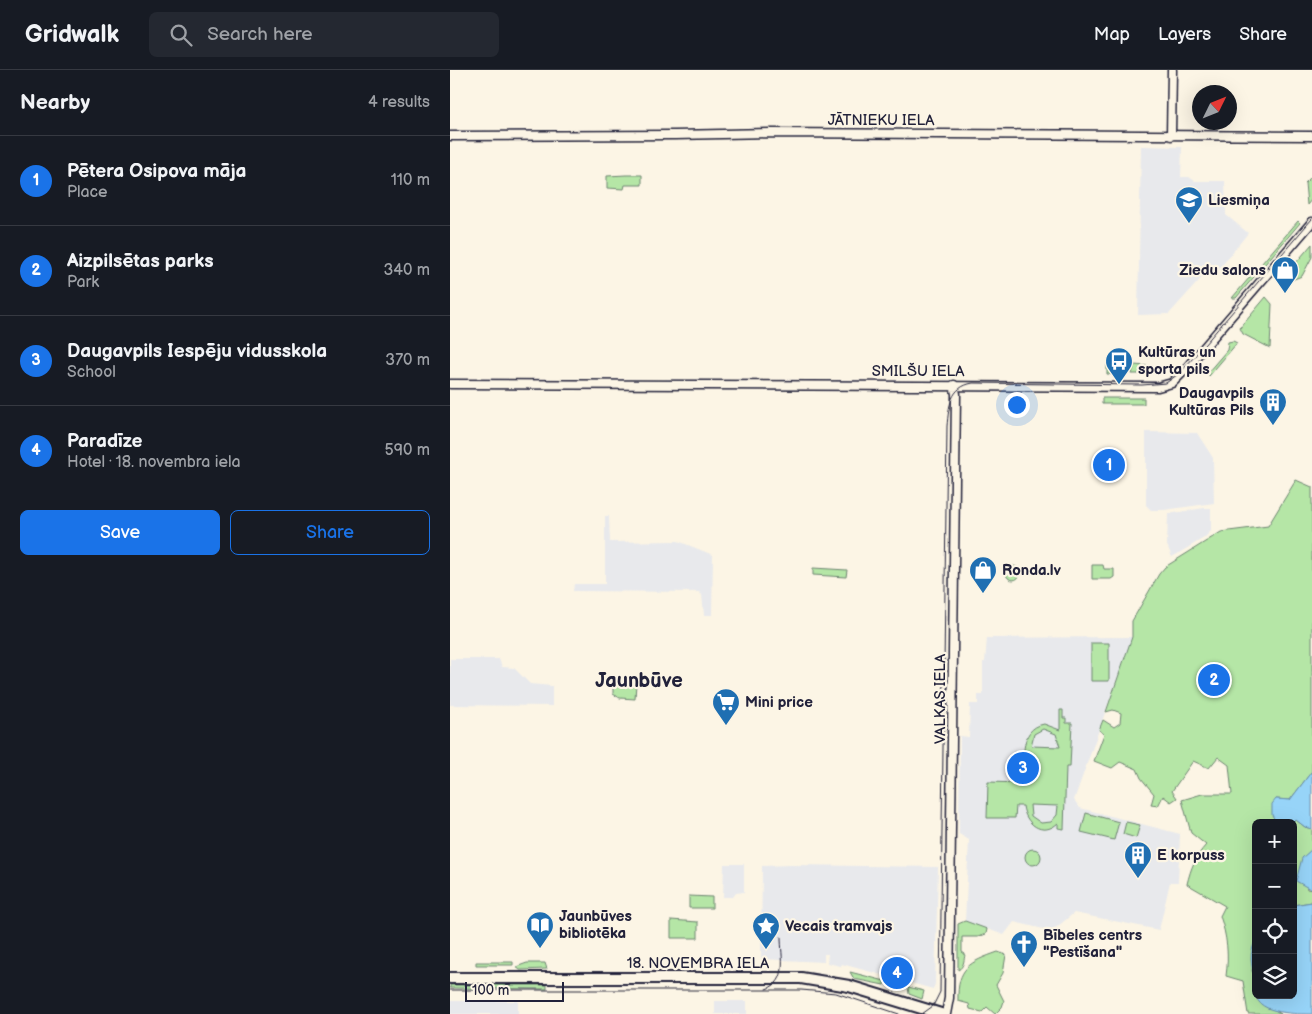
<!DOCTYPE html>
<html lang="en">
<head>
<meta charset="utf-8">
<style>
	:root { --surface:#171b24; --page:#242831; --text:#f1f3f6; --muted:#9ea1a6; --line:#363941; --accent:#1a73e8 }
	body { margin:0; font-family:"Balsamiq Sans",sans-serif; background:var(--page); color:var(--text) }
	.controls { position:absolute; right:15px; bottom:15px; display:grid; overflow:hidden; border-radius:8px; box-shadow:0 5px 20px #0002 }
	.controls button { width:45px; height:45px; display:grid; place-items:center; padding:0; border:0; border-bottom:1px solid var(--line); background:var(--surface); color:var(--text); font:25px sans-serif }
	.compass { position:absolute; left:742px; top:15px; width:45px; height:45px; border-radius:50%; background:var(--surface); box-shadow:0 5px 20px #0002; rotate:47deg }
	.scale { position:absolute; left:15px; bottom:12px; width:99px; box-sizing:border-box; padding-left:5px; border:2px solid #22223b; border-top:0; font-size:14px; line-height:18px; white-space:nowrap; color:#22223b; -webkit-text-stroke:4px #fcf5e5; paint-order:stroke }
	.you { position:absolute; left:566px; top:334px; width:18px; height:18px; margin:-12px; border:4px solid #fff; border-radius:50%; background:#1a73e8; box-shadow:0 0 0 8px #1a73e833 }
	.badge { display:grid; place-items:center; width:32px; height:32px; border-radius:50%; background:var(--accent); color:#fff; font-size:16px; font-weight:700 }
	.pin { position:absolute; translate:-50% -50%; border:2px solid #fff; box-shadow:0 1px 5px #0006 }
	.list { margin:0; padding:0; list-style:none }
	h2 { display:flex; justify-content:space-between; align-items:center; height:65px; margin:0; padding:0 20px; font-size:21px }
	h2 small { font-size:16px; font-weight:400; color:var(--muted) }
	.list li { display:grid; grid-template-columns:32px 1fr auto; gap:15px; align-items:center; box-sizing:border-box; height:90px; padding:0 20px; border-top:1px solid var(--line) }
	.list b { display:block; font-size:19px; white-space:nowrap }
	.list p { margin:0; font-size:16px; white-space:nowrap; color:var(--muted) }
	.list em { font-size:16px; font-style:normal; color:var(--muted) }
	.actions { display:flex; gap:10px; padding:15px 20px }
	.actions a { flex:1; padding:11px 0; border:1px solid var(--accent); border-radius:8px; text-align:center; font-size:18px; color:var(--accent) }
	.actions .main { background:var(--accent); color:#fff }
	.icon { flex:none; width:28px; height:28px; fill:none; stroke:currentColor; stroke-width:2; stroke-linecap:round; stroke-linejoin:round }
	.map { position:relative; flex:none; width:862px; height:944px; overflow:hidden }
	header { display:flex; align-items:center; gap:30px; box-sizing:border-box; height:70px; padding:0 25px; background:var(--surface); border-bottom:1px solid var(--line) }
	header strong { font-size:24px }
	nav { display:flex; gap:28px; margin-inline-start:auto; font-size:18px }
	.search { width:350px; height:45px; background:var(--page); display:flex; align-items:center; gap:12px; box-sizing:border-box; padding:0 18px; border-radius:8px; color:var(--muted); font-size:19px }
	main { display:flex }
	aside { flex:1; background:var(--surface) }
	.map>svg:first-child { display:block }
</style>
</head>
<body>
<header>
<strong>Gridwalk</strong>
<div class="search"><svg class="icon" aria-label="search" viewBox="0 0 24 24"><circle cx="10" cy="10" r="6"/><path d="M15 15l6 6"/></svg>Search here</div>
<nav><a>Map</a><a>Layers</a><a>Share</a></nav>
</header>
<main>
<aside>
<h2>Nearby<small>4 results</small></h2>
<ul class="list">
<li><span class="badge">1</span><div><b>Pētera Osipova māja</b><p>Place</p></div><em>110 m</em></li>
<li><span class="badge">2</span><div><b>Aizpilsētas parks</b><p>Park</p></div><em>340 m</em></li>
<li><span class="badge">3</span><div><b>Daugavpils Iespēju vidusskola</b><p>School</p></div><em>370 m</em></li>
<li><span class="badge">4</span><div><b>Paradīze</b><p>Hotel · 18. novembra iela</p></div><em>590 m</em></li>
</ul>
<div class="actions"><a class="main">Save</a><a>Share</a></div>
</aside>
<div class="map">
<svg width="862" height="944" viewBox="0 0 862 944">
	<rect width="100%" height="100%" fill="#fcf5e5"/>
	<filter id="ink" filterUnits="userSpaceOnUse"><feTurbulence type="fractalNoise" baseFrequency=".02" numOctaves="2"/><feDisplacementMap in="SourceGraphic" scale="10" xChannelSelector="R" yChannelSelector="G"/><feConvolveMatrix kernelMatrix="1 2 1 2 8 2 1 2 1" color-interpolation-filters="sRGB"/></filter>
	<g filter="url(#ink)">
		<path fill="#e8e9ec" d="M691,76L732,77L731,107H739L745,111H775L776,145L798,163L769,199L755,204L719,244L688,245Z
			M696,362L747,363L763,388L764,433L714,440H701L696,435Z
			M754,438H761V461L754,468L722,487L717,475L718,444Z
			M155,446H159L160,472L228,471L263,485L262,545H254L252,525L249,522L123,521L124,514H155Z
			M682,567L624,730L630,738L730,764L728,812H720L709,860L624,843L602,861L564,852L554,865L515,851L519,770L509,764L510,666L519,667L520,634H528V625H533V592H535L537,568Z
			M0,589H49L52,597L64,598L80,614L102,616V636L0,635Z
			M274,794H294V822L286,823L283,827H273Z
			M341,795L488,797L485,914L483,919L392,894L391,896L377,893L378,884H374V892L311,889L312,796Z
			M0,931H68V944H0Z
			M265,931H297V944H265Z"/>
		<path fill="#b5e6a6" stroke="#6c8470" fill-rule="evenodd" d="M176,105H192V115H175L174,119L157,118V106Z
			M862,106V129L857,135L855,113Z
			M848,151L850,153L786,228H782Z
			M862,174V187L852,206L833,213V208Z
			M816,227L822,234L820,278L793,264L790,258Z
			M783,271L787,273L759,306L758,302L777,280L778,272Z
			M657,295L678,296L679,300L675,301V305L657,304Z
			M684,295L697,296L698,304H682Z
			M652,328H694V334H652Z
			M846,410L862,417V701L840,730L826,729L830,752L833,753H806V870L802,901L806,908V928L831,944H798L793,911L776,906C779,885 777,866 770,846L775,836L737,814C741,798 745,787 756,775L741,763L732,730L752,724H782L779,695L768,687L759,698L743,691L722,721L727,728L721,732L713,726L708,736L701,735L704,724L691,708L687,699L670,692L662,698L644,691L654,664L649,660L653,650L664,657L670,653L671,643L663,640L656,642L682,567V551L709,504L715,497L771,462L818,456Z
			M642,495H653L654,499H664V507L661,509H642Z
			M556 503a7 7 0 1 1 14 0a7 7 0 1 1-14 0Z
			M363,498L397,500L396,507L363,505Z
			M641,573H659V611H641Z
			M163,613H186L185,629L170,628L163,624Z
			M610,640H613V648H616V653H622L620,697H616L614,759L608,758V753C592,768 575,753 573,736H566L565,748H537L538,712L574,713C575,692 567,659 594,654L610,660ZM593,659L606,664L610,677L581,676L584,664ZM580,735L608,736L607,745L601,752L591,753L581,746Z
			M636,743L669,752L664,770L631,762Z
			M846,750L855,757L862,759V779L852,789L857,819L862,820V832L843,835V753H838Z
			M676,752L690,755L686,768L673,764Z
			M575 787a8 8 0 1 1 16 0a8 8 0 1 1-16 0Z
			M239,826L262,827V838H239Z
			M221,850L248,852V868H221Z
			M515,851L537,859L536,864L528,867H512V882L515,884C514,890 514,897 508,900V854Z
			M548,882L556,885L553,903L546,915L554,931L552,937L545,944L537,937L532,942L520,939L519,934L508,931C507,897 520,892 548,882Z
			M26,892H63V895H26Z
			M77,893H95L97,899L70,900L66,897Z
			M400,902L435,911L434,915L404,909Z
			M0,915H97V919L0,918Z
			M458,917L474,921L472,929L459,924Z"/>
		<path fill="#97d4f8" stroke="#688dac" d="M862,701V759L855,757L846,750L838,753L825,750L822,745V734L826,729L840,730Z
			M862,779V820L846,811L852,788Z
			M862,832V944C848,944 808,944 806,925H843V835Z
			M806,870V908C800,896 799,882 806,870Z"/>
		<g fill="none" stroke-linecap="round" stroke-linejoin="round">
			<g stroke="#22223b" stroke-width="11">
				<path id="minor" d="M0,66L225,65L322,63L862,66
					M721,66L722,0
					M0,314L708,317L722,313L732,303L862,152
					M496,944L499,928L506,324L504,315"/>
			</g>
			<g stroke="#22223b" stroke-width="14">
				<path id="major" d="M0,908H351L399,916L491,944"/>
			</g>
			<use href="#minor" stroke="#fcf5e5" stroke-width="8"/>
			<use href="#major" stroke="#fcf5e5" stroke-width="10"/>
			<path stroke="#22223b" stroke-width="1" d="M316,919C339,912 331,887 331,867
				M0,920H351L386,923L449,944
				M472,944L483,936L490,922L497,356C499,336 500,317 523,313L692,315L716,313L731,302L862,149"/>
		</g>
	</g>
	<defs>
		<g id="school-pin" transform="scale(1.4375)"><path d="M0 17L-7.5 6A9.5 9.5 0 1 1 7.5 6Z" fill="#1f6fb2" stroke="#fcf5e5"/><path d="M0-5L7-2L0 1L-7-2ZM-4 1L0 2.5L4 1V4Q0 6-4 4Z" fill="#fff"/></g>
		<g id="shop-pin" transform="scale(1.4375)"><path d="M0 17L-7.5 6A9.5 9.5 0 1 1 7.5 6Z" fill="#1f6fb2" stroke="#fcf5e5"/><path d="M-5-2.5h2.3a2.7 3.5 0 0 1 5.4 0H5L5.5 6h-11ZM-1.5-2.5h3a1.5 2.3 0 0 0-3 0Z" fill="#fff"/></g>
		<g id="bus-pin" transform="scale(1.4375)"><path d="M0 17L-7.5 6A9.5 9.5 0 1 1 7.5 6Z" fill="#1f6fb2" stroke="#fcf5e5"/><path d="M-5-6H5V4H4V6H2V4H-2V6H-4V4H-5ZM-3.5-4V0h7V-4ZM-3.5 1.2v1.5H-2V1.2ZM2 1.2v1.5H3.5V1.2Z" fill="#fff"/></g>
		<g id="building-pin" transform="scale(1.4375)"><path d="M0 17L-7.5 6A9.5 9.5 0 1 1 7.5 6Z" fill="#1f6fb2" stroke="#fcf5e5"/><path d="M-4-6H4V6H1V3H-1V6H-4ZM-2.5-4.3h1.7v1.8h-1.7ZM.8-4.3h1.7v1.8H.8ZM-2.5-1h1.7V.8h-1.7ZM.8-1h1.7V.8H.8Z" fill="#fff"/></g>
		<g id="supermarket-pin" transform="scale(1.4375)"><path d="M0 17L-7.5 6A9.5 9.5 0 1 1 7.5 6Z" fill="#1f6fb2" stroke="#fcf5e5"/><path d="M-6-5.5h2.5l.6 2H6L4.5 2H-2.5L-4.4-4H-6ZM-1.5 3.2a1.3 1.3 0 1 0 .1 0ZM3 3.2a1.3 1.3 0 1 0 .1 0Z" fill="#fff"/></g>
		<g id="library-pin" transform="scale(1.4375)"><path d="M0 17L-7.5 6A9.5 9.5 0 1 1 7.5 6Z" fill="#1f6fb2" stroke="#fcf5e5"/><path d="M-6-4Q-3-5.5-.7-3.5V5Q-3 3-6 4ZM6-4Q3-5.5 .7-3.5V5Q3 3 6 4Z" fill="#fff"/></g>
		<g id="sight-pin" transform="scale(1.4375)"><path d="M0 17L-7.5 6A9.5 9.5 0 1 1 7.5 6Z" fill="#1f6fb2" stroke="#fcf5e5"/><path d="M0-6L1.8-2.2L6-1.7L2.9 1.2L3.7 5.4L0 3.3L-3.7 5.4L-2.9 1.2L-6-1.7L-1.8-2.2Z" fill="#fff"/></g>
		<g id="church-pin" transform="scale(1.4375)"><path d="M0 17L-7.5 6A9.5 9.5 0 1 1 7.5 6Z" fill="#1f6fb2" stroke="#fcf5e5"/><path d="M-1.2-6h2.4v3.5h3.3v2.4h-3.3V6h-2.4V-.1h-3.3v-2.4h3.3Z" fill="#fff"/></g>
	</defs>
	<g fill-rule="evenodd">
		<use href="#school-pin" x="739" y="130"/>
		<use href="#shop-pin" x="835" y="200"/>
		<use href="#bus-pin" x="669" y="291"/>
		<use href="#building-pin" x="823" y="332"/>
		<use href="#shop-pin" x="533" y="500"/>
		<use href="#supermarket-pin" x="276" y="632"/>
		<use href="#building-pin" x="688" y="785"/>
		<use href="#library-pin" x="90" y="855"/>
		<use href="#sight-pin" x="316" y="856"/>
		<use href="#church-pin" x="574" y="874"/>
	</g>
	<g text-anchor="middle" stroke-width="4.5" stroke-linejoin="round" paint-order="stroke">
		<g font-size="15" fill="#22223b" stroke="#fcf5e5">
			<text x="431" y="55">JĀTNIEKU IELA</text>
			<text x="468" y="306">SMILŠU IELA</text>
			<text transform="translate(490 629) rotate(-90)" y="5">VALKAS IELA</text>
			<text x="248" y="898">18. NOVEMBRA IELA</text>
		</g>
		<g font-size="15" font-weight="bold" fill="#22223b" stroke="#fcf5e5" text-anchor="start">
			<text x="758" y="135">Liesmiņa</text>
			<text x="816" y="205" text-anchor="end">Ziedu salons</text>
			<text x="688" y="287">Kultūras un<tspan x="688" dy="17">sporta pils</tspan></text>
			<text x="804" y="328" text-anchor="end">Daugavpils<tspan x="804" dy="17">Kultūras Pils</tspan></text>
			<text x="552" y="505">Ronda.lv</text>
			<text x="295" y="637">Mini price</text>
			<text x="707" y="790">E korpuss</text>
			<text x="109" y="851">Jaunbūves<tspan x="109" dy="17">bibliotēka</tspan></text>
			<text x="335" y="861">Vecais tramvajs</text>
			<text x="593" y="870">Bībeles centrs<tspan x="593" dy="17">"Pestīšana"</tspan></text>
		</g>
		<g font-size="20" font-weight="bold" fill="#22223b" stroke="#fcf5e5">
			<text x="189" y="617">Jaunbūve</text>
		</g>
	</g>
</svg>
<div class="controls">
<button>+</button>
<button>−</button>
<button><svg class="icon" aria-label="locate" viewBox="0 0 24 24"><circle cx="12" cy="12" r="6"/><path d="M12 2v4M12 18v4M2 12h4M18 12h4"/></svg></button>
<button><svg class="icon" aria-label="layers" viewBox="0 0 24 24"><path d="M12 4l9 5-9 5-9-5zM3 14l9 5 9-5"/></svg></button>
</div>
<svg class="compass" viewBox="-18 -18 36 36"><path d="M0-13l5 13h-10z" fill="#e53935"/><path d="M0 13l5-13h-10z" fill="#9ea1a6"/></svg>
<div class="scale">100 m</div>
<div class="you"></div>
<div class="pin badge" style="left:659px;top:395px">1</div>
<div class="pin badge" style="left:764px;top:610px">2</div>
<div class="pin badge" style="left:573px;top:698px">3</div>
<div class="pin badge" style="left:447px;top:903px">4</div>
</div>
</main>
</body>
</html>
